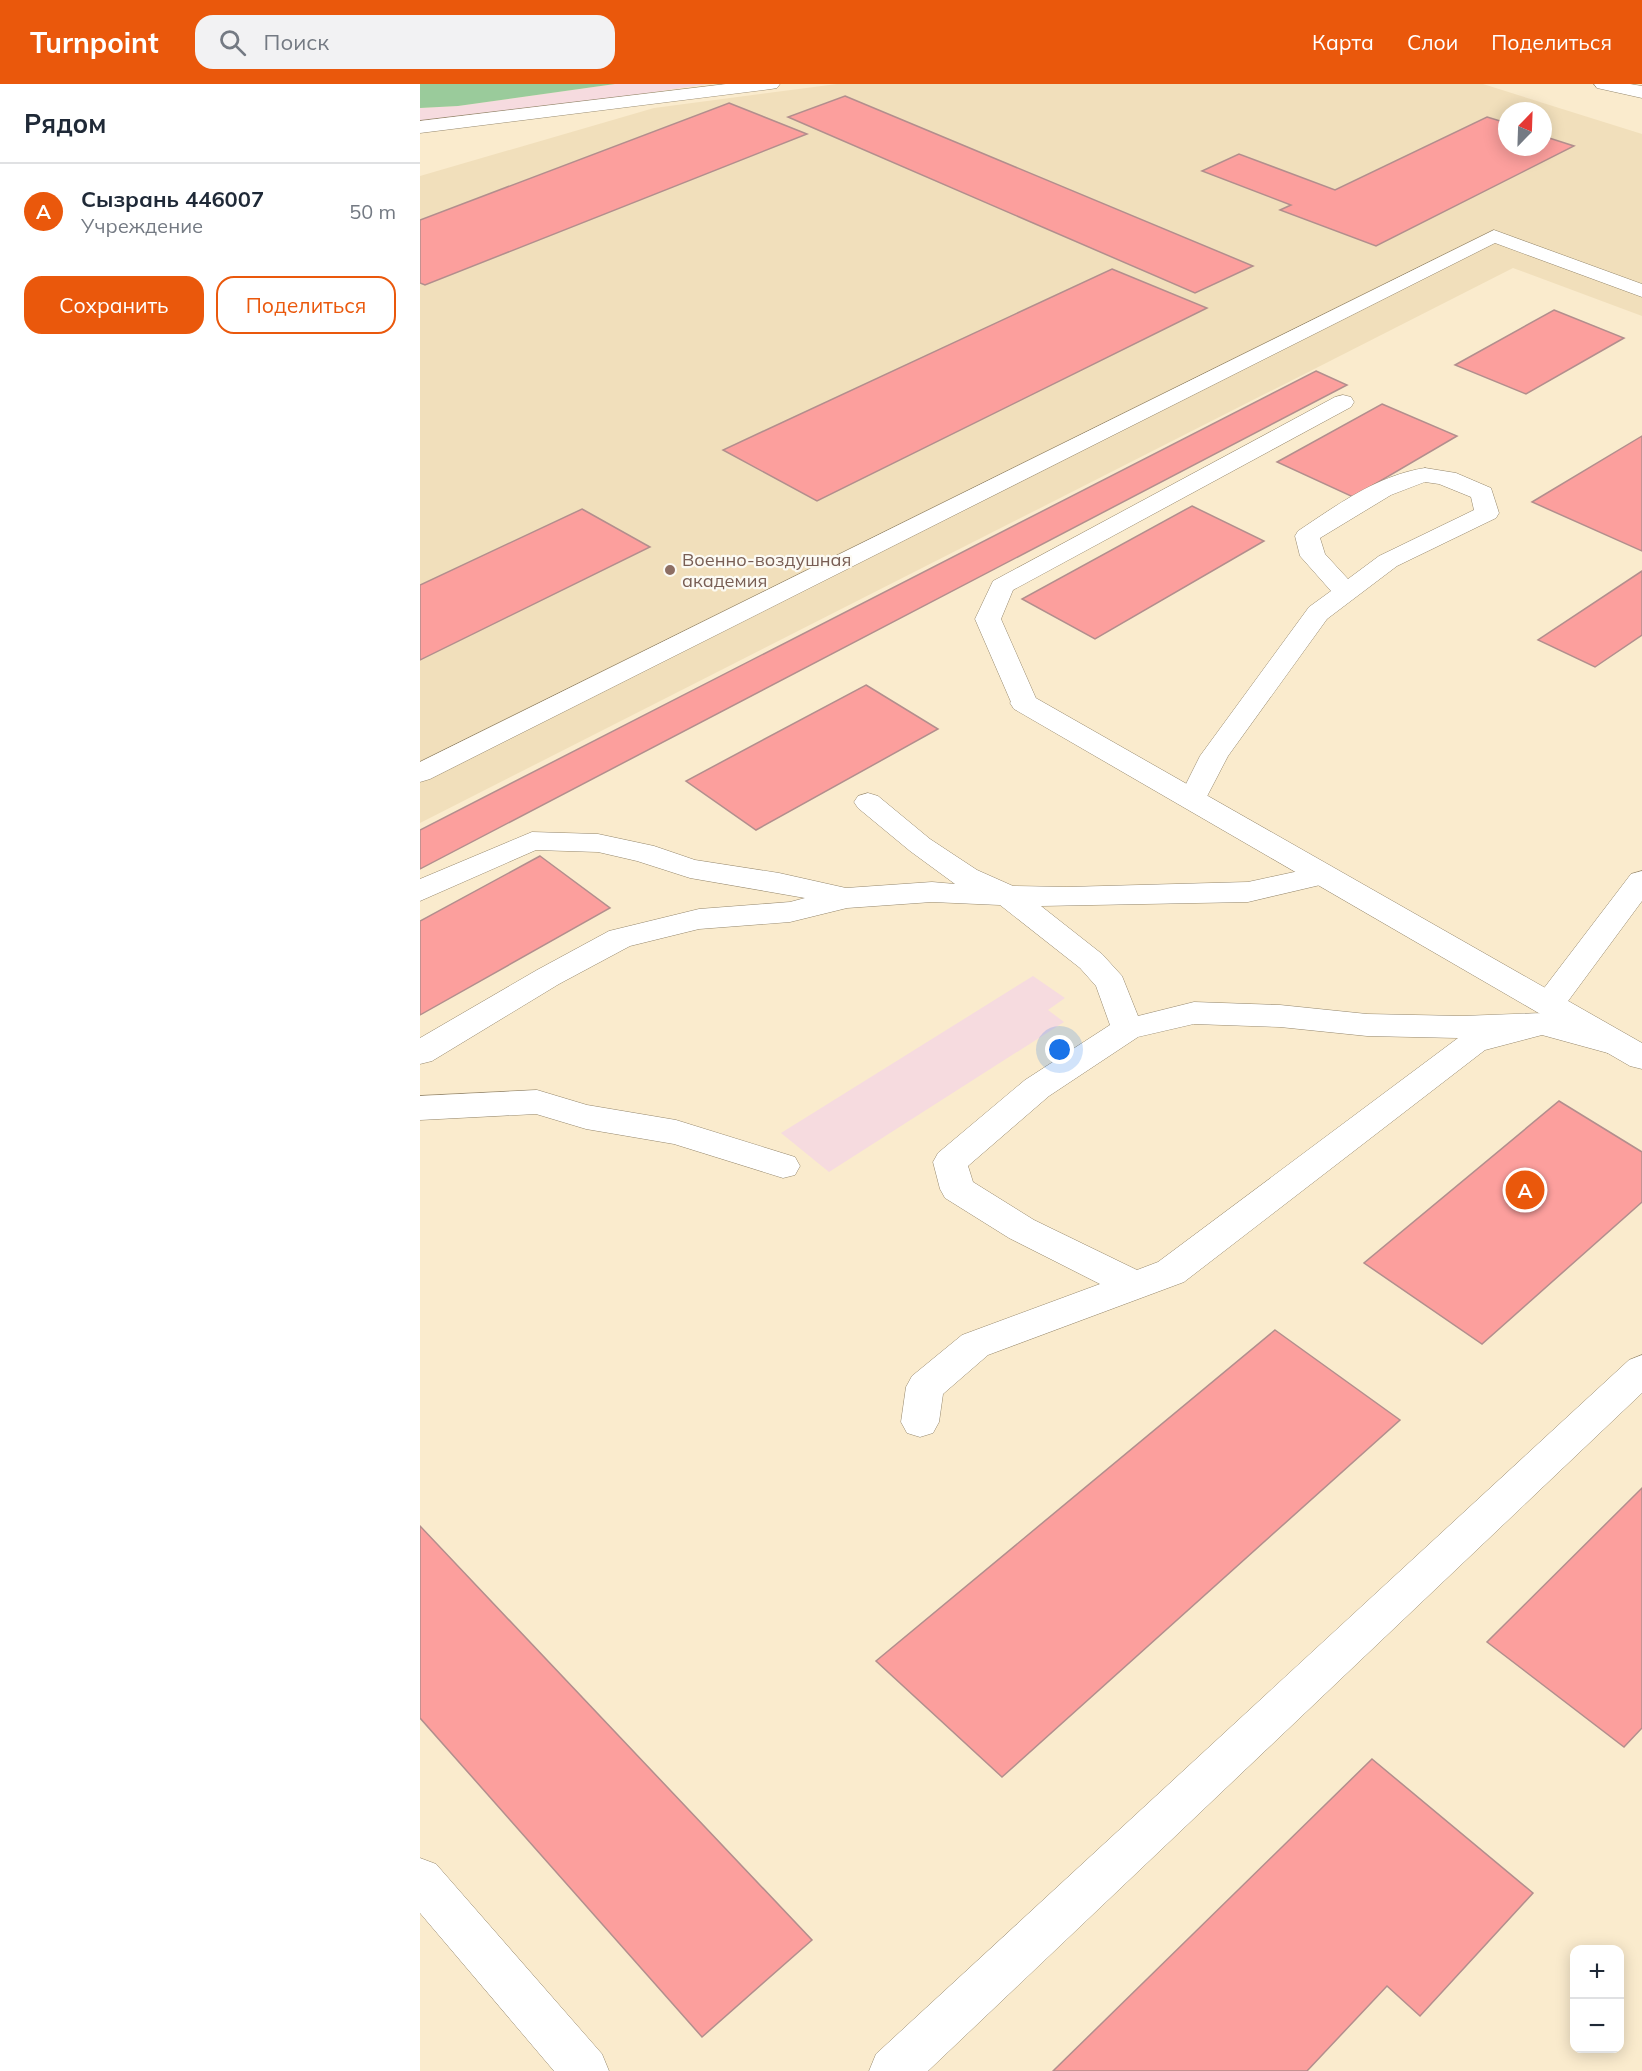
<!DOCTYPE html>
<html lang="ru">
<head>
<meta charset="utf-8">
<style>
	:root { --surface:#fff; --page:#f2f2f3; --text:#1f2937; --muted:#747a83; --line:#e0e1e3; --accent:#ea580c }
	body { margin:0; font-family:Mulish,sans-serif; background:var(--page); color:var(--text) }
	.controls { position:absolute; right:18px; bottom:18px; display:grid; overflow:hidden; border-radius:12px; box-shadow:0 3px 15px #0003 }
	.controls button { width:54px; height:54px; display:grid; place-items:center; padding:0; border:0; border-bottom:2px solid var(--line); background:var(--surface); color:var(--text); font:30px sans-serif }
	.compass { position:absolute; left:1078px; top:18px; width:54px; height:54px; border-radius:50%; background:var(--surface); box-shadow:0 3px 15px #0003; rotate:23deg }
	.you { position:absolute; left:640px; top:966px; width:21px; height:21px; margin:-15px; border:4px solid #fff; border-radius:50%; background:#1a73e8; box-shadow:0 0 0 9px #1a73e833 }
	.badge { display:grid; place-items:center; width:39px; height:39px; border-radius:50%; background:var(--accent); color:#fff; font-size:20px; font-weight:700 }
	.pin { position:absolute; translate:-50% -50%; border:3px solid #fff; box-shadow:0 2px 6px #0006 }
	.list { margin:0; padding:0; list-style:none }
	h2 { display:flex; justify-content:space-between; align-items:center; height:78px; margin:0; padding:0 24px; font-size:26px }
	h2 small { font-size:20px; font-weight:400; color:var(--muted) }
	.list li { display:grid; grid-template-columns:39px 1fr auto; gap:18px; align-items:center; box-sizing:border-box; height:96px; padding:0 24px; border-top:2px solid var(--line) }
	.list b { display:block; font-size:22px; white-space:nowrap }
	.list p { margin:0; font-size:20px; white-space:nowrap; color:var(--muted) }
	.list em { font-size:20px; font-style:normal; color:var(--muted) }
	.actions { display:flex; gap:12px; padding:18px 24px }
	.actions a { flex:1; padding:14px 0; border:2px solid var(--accent); border-radius:18px; text-align:center; font-size:21px; color:var(--accent) }
	.actions .main { background:var(--accent); color:#fff }
	.icon { flex:none; width:33px; height:33px; fill:none; stroke:currentColor; stroke-width:2; stroke-linecap:round; stroke-linejoin:round }
	.map { position:relative; flex:none; width:1222px; height:1987px; overflow:hidden }
	header { display:flex; align-items:center; gap:36px; box-sizing:border-box; height:84px; padding:0 30px; background:var(--accent); color:#fff }
	header strong { font-size:28px }
	nav { display:flex; gap:33px; margin-inline-start:auto; font-size:21px }
	.search { width:420px; height:54px; background:var(--page); display:flex; align-items:center; gap:15px; box-sizing:border-box; padding:0 21px; border-radius:18px; color:var(--muted); font-size:22px }
	main { display:flex }
	aside { flex:1; background:var(--surface) }
	.map>svg:first-child { display:block }
</style>
</head>
<body>
<header>
<strong>Turnpoint</strong>
<div class="search"><svg class="icon" aria-label="search" viewBox="0 0 24 24"><circle cx="10" cy="10" r="6"/><path d="M15 15l6 6"/></svg>Поиск</div>
<nav><a>Карта</a><a>Слои</a><a>Поделиться</a></nav>
</header>
<main>
<aside>
<h2>Рядом<small></small></h2>
<ul class="list">
<li><span class="badge">A</span><div><b>Сызрань 446007</b><p>Учреждение</p></div><em>50 m</em></li>
</ul>
<div class="actions"><a class="main">Сохранить</a><a>Поделиться</a></div>
</aside>
<div class="map">
<svg width="1222" height="1987" viewBox="0 0 1222 1987">
	<rect width="100%" height="100%" fill="#faebcd"/>
	<path fill="#f6dbdf" d="M195,0H288L155,20L0,39V24L38,22Z
		M613,892L645,914L628,926L644,938L409,1088L361,1049Z"/>
	<path fill="#f1dfbb" fill-rule="evenodd" d="M417,0H1063L1222,50V232L1093,184L0,739V92L234,24ZM1087,27H1123V63H1087Z"/>
	<path fill="#9acb9b" d="M0,0H195L38,22L0,24Z"/>
	<path fill="#fc9f9d" stroke="#b28e8d" stroke-width="1.5" d="M425,12L833,182L775,209L368,33Z
		M309,19L387,50L5,201L0,199V136Z
		M1067,33L1087,39V63H1123V52L1154,62L956,162L860,126L871,121L782,87L819,70L915,106Z
		M692,185L787,224L397,417L303,366Z
		M1134,226L1204,254L1106,310L1035,281Z
		M896,287L927,301L0,785V746Z
		M962,320L1037,352L933,413L857,378Z
		M1222,352V467L1112,418Z
		M772,422L844,457L675,555L602,515Z
		M162,425L230,463L0,576V501Z
		M1222,487V551L1175,583L1118,556Z
		M446,601L518,645L336,746L266,697Z
		M120,772L190,824L0,931V837Z
		M1139,1017L1222,1068V1118L1062,1260L944,1179Z
		M855,1246L980,1336L582,1693L456,1577Z
		M1222,1404V1644L1204,1663L1067,1558Z
		M0,1442L392,1856L282,1953L0,1634Z
		M952,1675L1113,1809L1000,1932L967,1902L887,1987H633Z"/>
	<g fill="none" stroke-linecap="round" stroke-linejoin="round">
		<g stroke="#95876c" stroke-width="1">
			<path id="service" d="M923,311L931,313L934,318L931,323L593,506L581,535L618,619L614,625L604,627L594,625L555,535L573,497L915,313Z
				M1005,384L1036,389L1071,404L1079,429L1076,434L977,482L907,535L808,672L782,722L772,725L762,722L758,716L780,672L889,523L911,507L880,472L875,452L878,447C917,421 958,391 1005,384ZM1005,398L1019,400L1051,413L1054,426L959,472L928,495L905,470L900,454L971,411Z
				M448,709L458,712L510,755L557,786L593,802L647,803L828,798L902,782L913,784L917,791L913,798L828,818L621,822L682,870L702,892L718,932L774,918L860,921L947,930L1042,932L1122,929L1206,952L1211,960L1206,968L1195,971L1122,951L1065,966L764,1198L568,1271L523,1310L519,1338L513,1349L500,1353L487,1349L481,1338L486,1303L492,1292L542,1251L680,1200L589,1154L525,1114L520,1105L513,1078L518,1069L605,996L690,941L676,902L660,884L580,821L512,818L427,824L370,838L279,845L210,862L139,900L12,977L0,980V954L117,886L189,847L279,825L370,818L385,814L270,794L217,777L178,768L116,766L0,817V795L112,748L178,750L234,762L275,776L359,789L426,804L512,798L535,800L490,767L438,724L434,718L438,712ZM774,940L860,943L947,952L1038,954L738,1178L717,1186L614,1136L553,1098L548,1082L629,1012L718,953Z
				M1222,787V817L1140,928L1129,931L1118,928L1113,920L1118,912L1211,790Z
				M117,1006L167,1021L256,1036L375,1073L380,1082L375,1091L363,1094L254,1060L166,1045L116,1030L0,1036V1012Z"/>
		</g>
		<g stroke="#95876c" stroke-width="1">
			<path id="minor" d="M306,0H360L357,4L351,5L0,49V37Z
				M1174,0H1210L1222,2V14L1177,4Z
				M1074,146L1222,200V213L1075,159L10,695L0,698V678Z
				M604,611L614,613L1222,959V985L1210,982L594,625L590,619L594,613Z
				M1222,1271V1309L508,1987H449L456,1970L1209,1276Z
				M0,1774L16,1780L182,1970L189,1987H134L0,1829Z"/>
		</g>
		<use href="#service" fill="#fff" fill-rule="evenodd"/>
		<use href="#minor" fill="#fff" fill-rule="evenodd"/>
	</g>
	<circle fill="#8d6e63" stroke="#fcfaf3" stroke-width="2" cx="250" cy="486" r="6"/>
	<g text-anchor="middle" stroke-width="4.5" stroke-linejoin="round" paint-order="stroke">
		<g font-size="18" fill="#785e54" stroke="#fcfaf3" text-anchor="start">
			<text x="262" y="482">Военно-воздушная<tspan x="262" dy="21">академия</tspan></text>
		</g>
	</g>
</svg>
<div class="controls">
<button>+</button>
<button>−</button>
</div>
<svg class="compass" viewBox="-18 -18 36 36"><path d="M0-13l5 13h-10z" fill="#e53935"/><path d="M0 13l5-13h-10z" fill="#747a83"/></svg>
<div class="you"></div>
<div class="pin badge" style="left:1105px;top:1106px">A</div>
</div>
</main>
</body>
</html>
